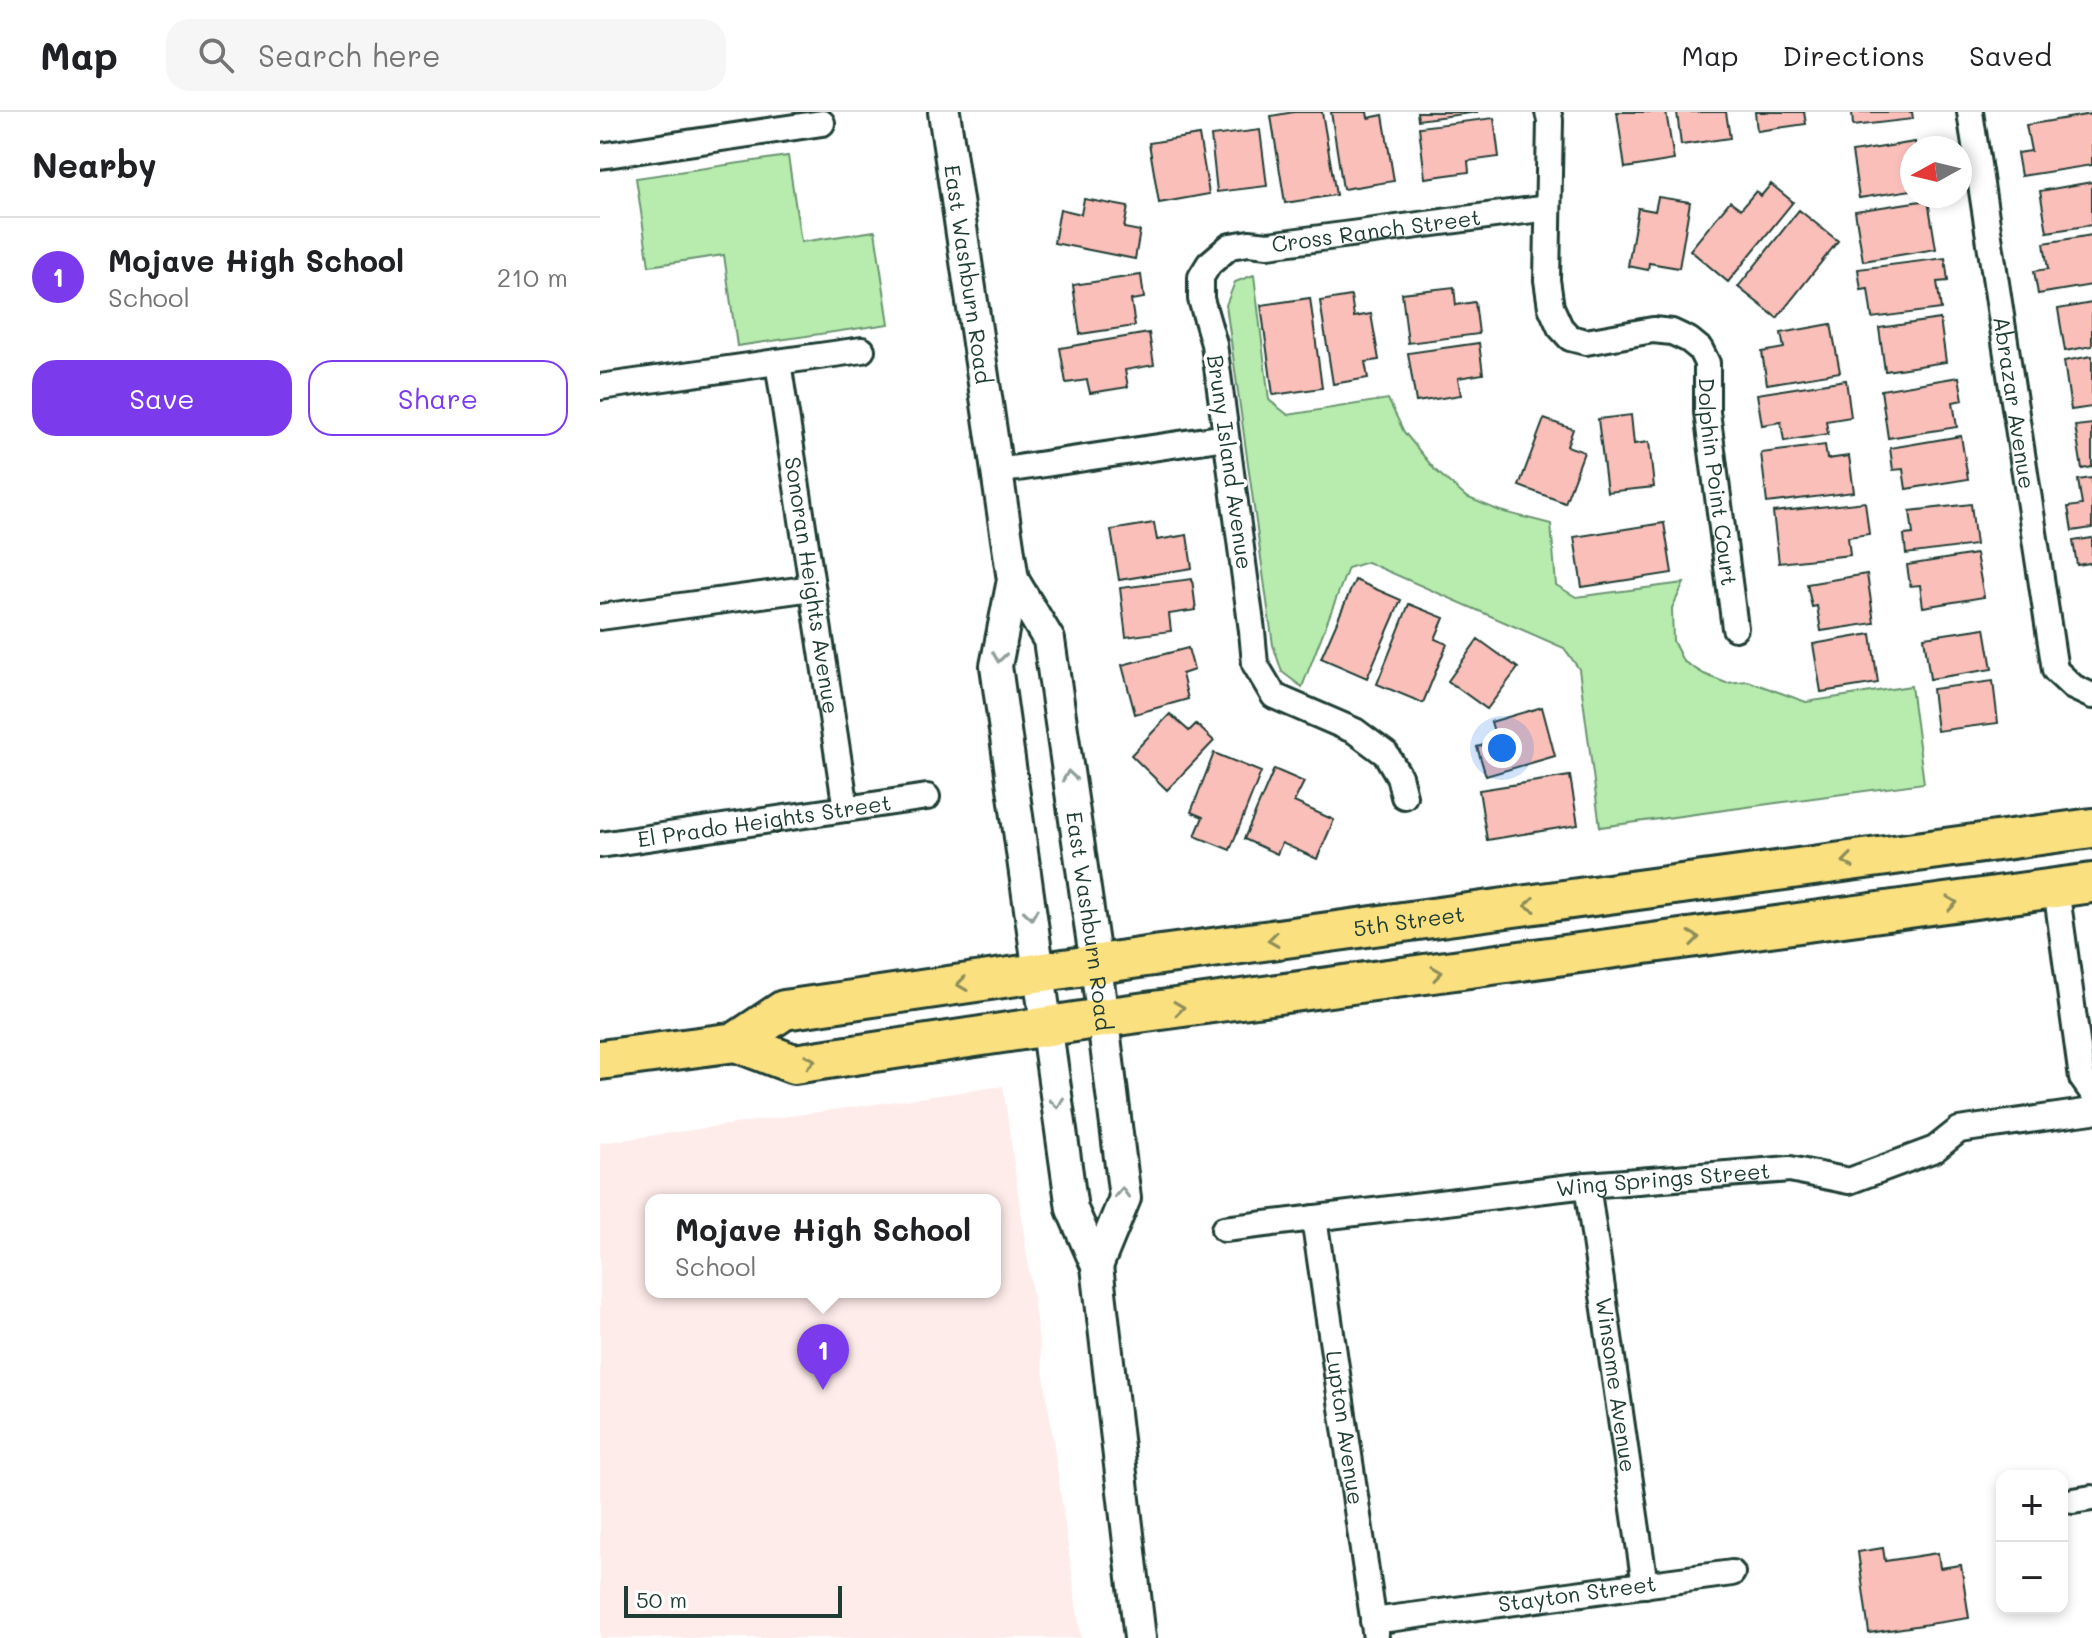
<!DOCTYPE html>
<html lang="en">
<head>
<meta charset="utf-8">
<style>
	:root { --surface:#fff; --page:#f6f6f6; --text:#202124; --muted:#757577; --line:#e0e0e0; --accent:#7c3aed }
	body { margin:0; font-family:Mali,sans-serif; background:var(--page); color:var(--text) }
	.controls { position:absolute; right:24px; bottom:24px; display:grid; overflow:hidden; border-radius:16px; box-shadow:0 4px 12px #0003 }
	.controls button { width:72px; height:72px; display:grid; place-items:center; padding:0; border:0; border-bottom:2px solid var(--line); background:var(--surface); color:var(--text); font:40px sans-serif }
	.compass { position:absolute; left:1300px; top:24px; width:72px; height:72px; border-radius:50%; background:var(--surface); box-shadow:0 4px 12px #0003; rotate:262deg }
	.scale { position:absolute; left:24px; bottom:20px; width:218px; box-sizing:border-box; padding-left:8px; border:4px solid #1f3d34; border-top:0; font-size:22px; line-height:28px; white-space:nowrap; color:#1f3d34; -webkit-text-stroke:6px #fff; paint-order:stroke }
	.you { position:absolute; left:902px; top:636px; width:28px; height:28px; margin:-20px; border:6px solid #fff; border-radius:50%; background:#1a73e8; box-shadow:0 0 0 12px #1a73e833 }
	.badge { display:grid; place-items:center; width:52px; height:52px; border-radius:50%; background:var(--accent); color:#fff; font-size:26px; font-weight:700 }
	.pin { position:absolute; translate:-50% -66px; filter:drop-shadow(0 2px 4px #0008) }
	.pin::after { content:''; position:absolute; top:42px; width:28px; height:24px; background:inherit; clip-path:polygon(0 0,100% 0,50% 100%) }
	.popup { position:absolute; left:45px; top:1082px; width:356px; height:104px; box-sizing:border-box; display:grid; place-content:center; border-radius:16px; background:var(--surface); filter:drop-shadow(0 2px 6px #0005); font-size:26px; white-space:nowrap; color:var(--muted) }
	.popup b { font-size:30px; color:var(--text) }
	.popup::after { content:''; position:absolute; left:50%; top:100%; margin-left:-16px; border:16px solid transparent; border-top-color:var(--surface) }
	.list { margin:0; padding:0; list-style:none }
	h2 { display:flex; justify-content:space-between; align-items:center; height:104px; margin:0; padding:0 32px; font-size:34px }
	h2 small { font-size:26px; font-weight:400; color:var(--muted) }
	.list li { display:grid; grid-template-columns:52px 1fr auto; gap:24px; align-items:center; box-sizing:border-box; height:120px; padding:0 32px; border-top:2px solid var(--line) }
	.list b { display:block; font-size:30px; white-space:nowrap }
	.list p { margin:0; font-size:26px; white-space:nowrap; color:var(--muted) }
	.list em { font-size:26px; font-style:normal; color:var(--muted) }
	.actions { display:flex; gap:16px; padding:24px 32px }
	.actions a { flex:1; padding:18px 0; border:2px solid var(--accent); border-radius:24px; text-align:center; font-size:28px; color:var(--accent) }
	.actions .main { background:var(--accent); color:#fff }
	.icon { flex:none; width:44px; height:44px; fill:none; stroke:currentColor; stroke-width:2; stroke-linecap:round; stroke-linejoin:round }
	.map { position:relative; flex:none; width:1492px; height:1526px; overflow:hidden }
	header { display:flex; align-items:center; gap:48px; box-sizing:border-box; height:112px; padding:0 40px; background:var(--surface); border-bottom:2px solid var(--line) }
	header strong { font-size:38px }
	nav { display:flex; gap:44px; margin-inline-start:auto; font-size:28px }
	.search { width:560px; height:72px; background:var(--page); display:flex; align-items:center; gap:20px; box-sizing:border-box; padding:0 28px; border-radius:24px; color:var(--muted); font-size:30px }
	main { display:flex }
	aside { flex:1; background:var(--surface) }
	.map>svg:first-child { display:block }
</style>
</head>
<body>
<header>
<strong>Map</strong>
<div class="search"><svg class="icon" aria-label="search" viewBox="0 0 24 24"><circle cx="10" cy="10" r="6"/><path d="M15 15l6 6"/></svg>Search here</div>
<nav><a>Map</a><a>Directions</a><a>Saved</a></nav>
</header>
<main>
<aside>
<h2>Nearby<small></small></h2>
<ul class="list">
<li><span class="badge">1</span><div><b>Mojave High School</b><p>School</p></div><em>210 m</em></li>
</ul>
<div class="actions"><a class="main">Save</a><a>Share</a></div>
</aside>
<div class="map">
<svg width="1492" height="1526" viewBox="0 0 1492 1526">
	<rect width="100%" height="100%" fill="#fff"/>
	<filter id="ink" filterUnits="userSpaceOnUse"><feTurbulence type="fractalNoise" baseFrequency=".0125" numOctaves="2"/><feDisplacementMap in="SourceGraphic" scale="16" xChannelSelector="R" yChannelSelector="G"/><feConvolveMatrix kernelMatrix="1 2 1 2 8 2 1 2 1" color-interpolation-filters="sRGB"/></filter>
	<g filter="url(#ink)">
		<path fill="#feecea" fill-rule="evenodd" d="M403,974L481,1526H0V1031ZM51,1088H395V1180H51Z"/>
		<path fill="#b7ecae" stroke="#6b9471" stroke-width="2" d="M188,44L201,130L275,119L289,212L137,234L124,143L49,154L36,66Z
			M654,163L669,288L688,303L788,287L804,320L835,358L866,385L900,399L951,412L956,473L976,485L1084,471L1072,496L1073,529L1083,549L1104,562L1126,571L1148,569L1206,590L1311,574L1324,671L1000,715L979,557L964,536L767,450L748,456L702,575L682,560L673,533L626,193L635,170Z"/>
		<path fill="#fbbfba" stroke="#1f3d34" stroke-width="2" d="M694,0H722L736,83L685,91L671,4Z
			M731,0H767L768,6L783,3L794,69L743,77Z
			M817,0H878L818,8Z
			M1017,0H1066L1074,48L1025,56Z
			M1077,0H1126L1130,26L1081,33Z
			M1155,0H1204L1206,12L1157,19Z
			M1252,0H1312L1313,7L1253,14Z
			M1492,2V53L1421,64L1417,41L1431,39L1426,13Z
			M894,6L899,45L868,49L869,60L825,66L819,15Z
			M660,18L667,74L617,80L611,24Z
			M599,23L609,82L559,91L549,31Z
			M1315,30L1316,36H1312V78L1259,86L1252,40Z
			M1492,70V113L1447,120L1440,79Z
			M1171,72L1193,90L1128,170L1090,138L1130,89L1141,97L1156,79L1161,84Z
			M1058,85L1090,90L1079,156L1049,151L1048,158L1028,154L1038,96L1055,99Z
			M484,87L528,95L524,116L540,119L535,147L454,131L460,97L481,102Z
			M1328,88L1336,137L1263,149L1255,99Z
			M1199,98L1238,129L1177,206L1138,175Z
			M1492,123V173L1438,182L1434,159L1448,157L1444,131Z
			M1345,146L1348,169L1337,170L1341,197L1272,206L1268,177L1261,178L1258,157Z
			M541,163L544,186L531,188L535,214L480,222L473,173Z
			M854,175L856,193L875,190L879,222L808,231L802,181Z
			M751,184L754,205L771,202L779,248L765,250L768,266L733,272L720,189Z
			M710,186L722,276L673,283L661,193Z
			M1492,191V234L1465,239L1458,197Z
			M1340,207L1346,250L1285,259L1279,216Z
			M1231,212L1240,260L1167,272L1162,240L1184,236L1181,221Z
			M549,221L554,253L525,258L528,275L490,281L487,268L466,271L460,236Z
			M879,231L883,262L858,266L861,283L816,290L808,241Z
			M1492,244V295L1471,298L1464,249Z
			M1359,265L1363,288L1353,290L1357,315L1288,326L1281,278Z
			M1246,268L1251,305L1226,309L1228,322L1184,329L1181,310L1162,313L1157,282Z
			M1031,303L1034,332L1049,330L1054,375L1007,380L998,307Z
			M944,307L973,317L967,334L984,340L965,391L919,374Z
			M1492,312V355L1482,357L1475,314Z
			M1361,324L1368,367L1306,377L1303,357L1293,358L1290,336Z
			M1225,333L1227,347L1249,344L1254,380L1167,391L1161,341Z
			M1492,366V416L1472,419L1468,395L1482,393L1478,368Z
			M1265,390L1269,422L1248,425L1250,443L1179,451L1173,400Z
			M1371,392L1376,433L1306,442L1304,423L1313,422L1310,399Z
			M554,411L557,428L587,423L592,456L519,468L511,418Z
			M1064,411L1072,461L982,475L974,425Z
			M1492,426V462L1490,451L1477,453L1473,429Z
			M1376,442L1384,485L1323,495L1320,473L1310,474L1307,453Z
			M1267,462L1274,511L1221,519L1217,494L1212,495L1207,472Z
			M592,467L596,498L569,502L571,519L526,525L520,476Z
			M755,468L801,488L767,566L721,546Z
			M809,492L844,506L835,527L847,532L823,591L777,572Z
			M1385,516L1392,557L1330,567L1324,525Z
			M1271,522L1278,571L1221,580L1213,532Z
			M878,527L918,556L887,597L848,569Z
			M588,536L594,558L582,562L588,587L535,602L522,553Z
			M1393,569L1398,611L1337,619L1332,577Z
			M942,595L955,644L886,664L877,635L897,629L891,610Z
			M570,602L589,619L596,612L614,629L567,678L531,643Z
			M614,641L661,660L630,738L595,724L603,705L591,700Z
			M674,657L704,670L694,690L734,708L717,747L682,731L677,742L644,727Z
			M970,664L978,713L887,728L879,678Z
			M1283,1436L1285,1449L1338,1441L1340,1456L1361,1453L1369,1506L1269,1521L1258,1440Z"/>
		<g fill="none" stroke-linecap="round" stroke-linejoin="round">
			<g stroke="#1f3d34" stroke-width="30">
				<g id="minor">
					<path id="s1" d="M948,0L950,8L947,168L951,195L960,215L970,226L986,230L1053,218L1072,220L1089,228L1100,237L1107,251V300L1135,516"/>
					<path id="s2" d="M1370,0L1455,558L1473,575L1492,584"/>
					<path d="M0,44L222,11"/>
					<path id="s3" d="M178,250L246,697"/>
					<path d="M0,275L262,238"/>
					<path d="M397,359L626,325"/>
					<path d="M0,505L212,476"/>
					<path id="s4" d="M804,684L799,664L786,642L755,619L674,584L655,552L652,519L614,232L601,187V165L609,152L630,134L649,131L668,133L948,96"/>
					<path id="s5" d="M0,733L327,685"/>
					<path d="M1456,776L1482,966L1492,980"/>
					<path id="s6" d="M987,1073L1045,1473"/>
					<path id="s7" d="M714,1106L776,1526"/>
					<path id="s8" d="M624,1117L987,1073L1190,1057L1249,1069L1335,1037L1359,1018L1492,999"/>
					<path d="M1473,1389L1492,1386"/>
					<path id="s9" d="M773,1509L1132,1461"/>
				</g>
			</g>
			<g stroke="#1f3d34" stroke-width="36">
				<g id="tertiary">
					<path id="s10" d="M344,0L413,468L396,554L472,1097L497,1154L540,1526"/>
					<path id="s11" d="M413,468L449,528L496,853L525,1086L497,1154"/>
				</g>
			</g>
			<g stroke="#1f3d34" stroke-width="44">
				<g id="primary">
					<path d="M136,930L194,952L502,906L1492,771"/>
					<path id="s12" d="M0,948L136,930L184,898L546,845L1492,716"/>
				</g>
			</g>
			<use href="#minor" stroke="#fff" stroke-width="24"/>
			<use href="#tertiary" stroke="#fff" stroke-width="30"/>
			<use href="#primary" stroke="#fbe080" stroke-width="38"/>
		</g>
		<defs><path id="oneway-chevron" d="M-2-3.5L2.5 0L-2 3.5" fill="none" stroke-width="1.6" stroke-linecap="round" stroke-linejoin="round" transform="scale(2)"/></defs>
		<g stroke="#8f9e9a">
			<use href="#oneway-chevron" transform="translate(399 545) rotate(98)"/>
			<use href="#oneway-chevron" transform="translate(469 664) rotate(-98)"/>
			<use href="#oneway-chevron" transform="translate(431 802) rotate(82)"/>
			<use href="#oneway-chevron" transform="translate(457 991) rotate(82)"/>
			<use href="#oneway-chevron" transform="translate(522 1081) rotate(-87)"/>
		</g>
		<g stroke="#8d8e5a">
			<use href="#oneway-chevron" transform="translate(1248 749) rotate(172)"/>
			<use href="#oneway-chevron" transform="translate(1352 791) rotate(-8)"/>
			<use href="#oneway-chevron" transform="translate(930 793) rotate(172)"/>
			<use href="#oneway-chevron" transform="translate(1094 826) rotate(-8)"/>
			<use href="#oneway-chevron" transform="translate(673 828) rotate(172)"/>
			<use href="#oneway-chevron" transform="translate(837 861) rotate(-8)"/>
			<use href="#oneway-chevron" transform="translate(362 872) rotate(172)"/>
			<use href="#oneway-chevron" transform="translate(579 896) rotate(-8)"/>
			<use href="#oneway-chevron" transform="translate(210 949) rotate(-9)"/>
		</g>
	</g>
	<g text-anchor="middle" stroke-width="7" stroke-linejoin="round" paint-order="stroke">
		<g font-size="22" fill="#1f3d34" stroke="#fff">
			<text dy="8" stroke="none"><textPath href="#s4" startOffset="792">Cross Ranch Street</textPath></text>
			<text dy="8" stroke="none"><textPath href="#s10" startOffset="164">East Washburn Road</textPath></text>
			<text dy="8" stroke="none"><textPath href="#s2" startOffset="294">Abrazar Avenue</textPath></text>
			<text transform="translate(630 350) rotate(82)" y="8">Bruny Island Avenue</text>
			<text dy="8" stroke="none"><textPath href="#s1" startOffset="504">Dolphin Point Court</textPath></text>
			<text dy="8" stroke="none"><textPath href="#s3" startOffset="226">Sonoran Heights Avenue</textPath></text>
			<text dy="8" stroke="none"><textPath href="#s5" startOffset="166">El Prado Heights Street</textPath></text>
			<text dy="8" stroke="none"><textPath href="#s11" startOffset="354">East Washburn Road</textPath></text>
			<text dy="8" stroke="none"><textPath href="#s12" startOffset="826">5th Street</textPath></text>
			<text dy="8" stroke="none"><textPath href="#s8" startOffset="442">Wing Springs Street</textPath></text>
			<text dy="8" stroke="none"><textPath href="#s6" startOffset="202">Winsome Avenue</textPath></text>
			<text dy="8" stroke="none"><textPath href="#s7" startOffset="212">Lupton Avenue</textPath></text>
			<text dy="8" stroke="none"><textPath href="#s9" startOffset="206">Stayton Street</textPath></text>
		</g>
	</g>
</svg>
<div class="controls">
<button>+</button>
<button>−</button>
</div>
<svg class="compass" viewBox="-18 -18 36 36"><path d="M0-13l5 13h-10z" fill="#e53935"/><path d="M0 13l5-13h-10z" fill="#757577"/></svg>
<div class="scale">50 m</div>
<div class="you"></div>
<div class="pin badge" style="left:223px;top:1278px">1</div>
<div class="popup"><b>Mojave High School</b>School</div>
</div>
</main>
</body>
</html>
